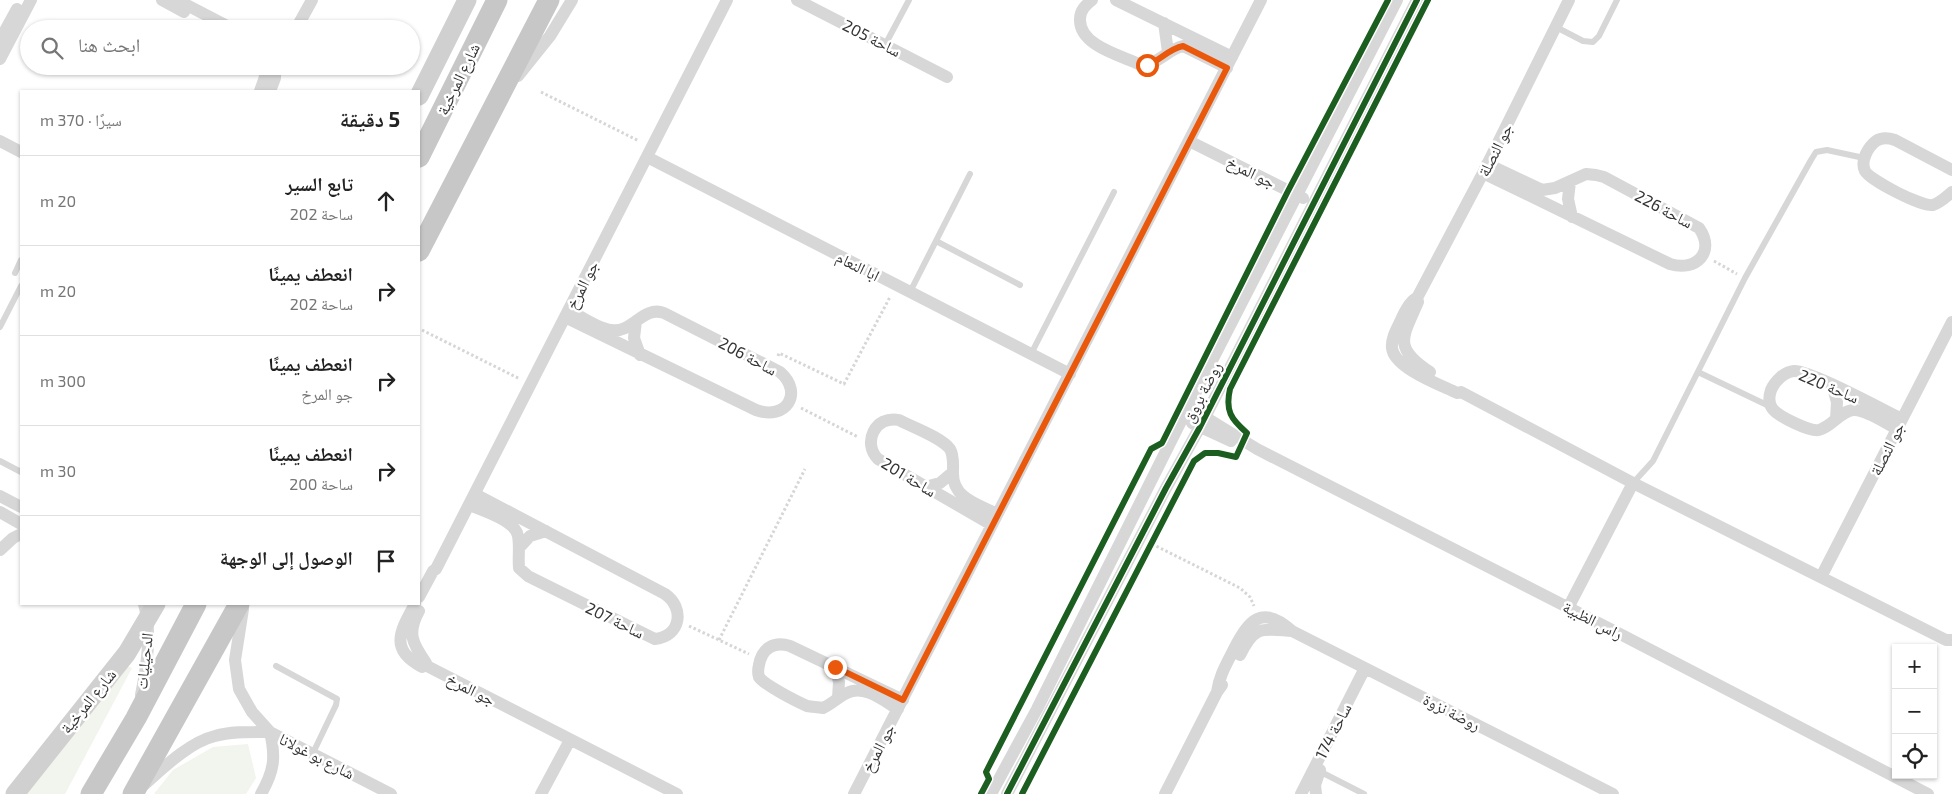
<!DOCTYPE html>
<html lang="ar">
<head>
<meta charset="utf-8">
<style>
	:root { --surface:#fff; --page:#f2f2f2; --text:#222; --muted:#767676; --line:#e0e0e0 }
	body { margin:0; font-family:"Exo 2","Noto Naskh Arabic",sans-serif; background:var(--page); color:var(--text); direction:rtl }
	.controls { position:absolute; right:15px; bottom:15px; display:grid; overflow:hidden; border-radius:0px; box-shadow:0 1px 4px #0004 }
	.controls button { width:45px; height:45px; display:grid; place-items:center; padding:0; border:0; border-bottom:1px solid var(--line); background:var(--surface); color:var(--text); font:25px sans-serif }
	.stop { position:absolute; width:15px; height:15px; margin:-11px; border:4px solid #ea580c; border-radius:50%; background:#fff }
	.stop.end { background:#ea580c; border-color:#fff; box-shadow:0 1px 5px #0008 }
	.list { margin:0; padding:0; list-style:none }
	h2 { display:flex; justify-content:space-between; align-items:center; height:65px; margin:0; padding:0 20px; font-size:21px }
	h2 small { font-size:16px; font-weight:400; color:var(--muted) }
	.list li { display:grid; grid-template-columns:32px 1fr auto; gap:15px; align-items:center; box-sizing:border-box; height:90px; padding:0 20px; border-top:1px solid var(--line) }
	.list b { display:block; font-size:19px; white-space:nowrap }
	.list p { margin:0; font-size:16px; white-space:nowrap; color:var(--muted) }
	.list em { font-size:16px; font-style:normal; color:var(--muted) }
	.icon { flex:none; width:28px; height:28px; fill:none; stroke:currentColor; stroke-width:2; stroke-linecap:round; stroke-linejoin:round }
	.map { position:relative; flex:none; width:1952px; height:794px; overflow:hidden; direction:ltr }
	.search { position:absolute; background:var(--surface); box-shadow:0 1px 4px #0004; left:20px; top:20px; width:400px; height:55px; display:flex; align-items:center; gap:12px; box-sizing:border-box; padding:0 18px; border-radius:28px; color:var(--muted); font-size:19px }
	.panel { position:absolute; background:var(--surface); box-shadow:0 1px 4px #0004; left:20px; top:90px; width:400px; height:515px; border-radius:0px; direction:rtl }
	.map>svg:first-child { display:block }
</style>
</head>
<body>
<div class="map">
<svg width="1952" height="794" viewBox="0 0 1952 794">
	<rect width="100%" height="100%" fill="#fff"/>
	<path fill="#f1f5ed" d="M124,665L132,668L65,794H26Z
		M248,744L256,778L246,794H154L173,770L213,747Z"/>
	<g fill="none" stroke-linecap="round" stroke-linejoin="round">
		<path stroke="#d6d6d6" stroke-width="3" stroke-dasharray="2.5 2.5" stroke-linecap="butt" d="M541,92L639,141
			M1714,261L1737,274
			M422,330L520,379
			M778,356L779,353L844,384L890,297
			M801,408L858,437
			M1152,544L1240,588L1250,597L1254,606
			M689,626L749,654
			M719,640L805,469"/>
		<path stroke="#d7d7d7" stroke-width="6" d="M1556,27L1583,41L1593,42L1599,36L1617,0
			M885,45L909,0
			M936,241L1020,285
			M15,273L21,260
			M910,292L970,174
			M0,327L21,286
			M1031,354L1114,192
			M1698,372L1769,406
			M0,461L21,472
			M1633,483L1653,461L1745,278L1811,160L1816,152L1827,150L1864,158
			M276,666L337,699L336,705L312,755
			M1319,771L1364,794"/>
		<path stroke="#d7d7d7" stroke-width="12" d="M162,0L184,12
			M177,0L233,29
			M797,0L947,77
			M1092,0C1086,5 1080,10 1080,19C1079,45 1119,55 1139,64C1157,67 1166,50 1183,46L1227,68
			M1116,0L1232,57
			M1164,23L1168,52
			M296,29L312,0
			M0,40L17,9
			M0,59L31,0
			M518,76L550,36L572,0
			M260,91L265,77L264,66
			M270,91L275,78V66
			M0,141L21,152
			M1189,141L1303,198
			M647,157L1070,374
			M1952,170L1895,140C1889,138 1882,137 1876,141C1868,147 1860,161 1865,171C1871,181 1922,207 1933,205C1940,203 1947,196 1952,192
			M1483,173L1670,264C1696,272 1716,252 1699,228L1604,177L1596,175L1586,174L1555,188L1542,190L1487,164
			M1570,182L1568,199L1572,217
			M1417,298C1410,300 1403,315 1400,322C1396,330 1391,339 1392,348C1394,368 1441,385 1457,393L1461,392L1633,483L1946,640H1952
			M565,317L756,410C786,421 804,393 780,372L664,313C643,305 632,334 611,330C597,328 582,317 569,310
			M636,321L634,338L640,355
			M1430,372C1392,347 1403,337 1418,302L1417,298L1483,173L1569,0
			M1832,385L1837,402L1836,419
			M1188,408L1205,417L1257,449L1622,635L1928,794
			M1192,423L1231,441
			M1897,429C1885,423 1869,411 1855,410C1842,409 1832,427 1819,430C1810,432 1777,416 1772,408C1768,402 1769,396 1771,390C1775,381 1784,372 1794,371C1810,370 1883,410 1902,419
			M925,487L940,483L953,472
			M0,496L21,507
			M470,505C483,511 515,520 518,536C520,547 518,557 519,568L528,576L655,639C681,636 685,608 665,594L475,494
			M0,512L21,524
			M992,525L878,459C862,443 875,415 899,420C912,427 941,437 950,449C954,456 953,464 953,472C952,498 977,504 997,514
			M519,548L530,536L546,531
			M0,550L13,538L21,534
			M1821,577L1952,322
			M419,597L433,571L436,569L727,0
			M415,604C401,630 388,649 422,667L425,665L677,794
			M1568,608L1633,483
			M243,609L235,660L239,689L252,712L270,732L391,794
			M419,611C407,633 412,643 426,663L425,665
			M1240,655C1255,625 1261,629 1292,631
			M835,667L839,682L838,698
			M1217,692C1219,676 1227,663 1234,649C1249,620 1262,604 1292,631L1613,794
			M141,695C147,665 152,633 144,604
			M898,709C884,701 864,684 847,693C838,697 832,704 823,708C817,707 812,707 807,706C798,702 764,685 759,677C758,674 758,669 759,665C762,648 774,641 790,646L903,700
			M145,784C164,767 190,742 215,736C232,731 252,732 270,732
			M261,794C274,771 276,758 270,732
			M541,794L570,740
			M854,794L1261,0
			M991,794L1037,709L1182,419L1397,0
			M1007,794L1166,488L1200,427L1417,0
			M1165,794L1217,692L1222,685
			M1301,794L1365,668
			M1316,794L1315,785L1320,770"/>
		<path stroke="#d0d0d0" stroke-width="19" d="M419,96L467,0
			M15,794L127,653L156,604"/>
		<path stroke="#c7c7c7" stroke-width="21" d="M419,157L497,0
			M419,251L549,0
			M91,794L136,718L196,604
			M133,794L239,604"/>
		<g stroke="#fff" stroke-width="9">
			<path id="cycleway" d="M981,794L989,779L986,772L1151,449L1162,443L1288,191L1388,0
				M1007,794L1166,488L1200,427L1417,0
				M1022,794L1194,461L1205,453H1218L1236,457L1247,433C1231,419 1225,411 1230,389L1428,0"/>
		</g>
		<use href="#cycleway" stroke="#1b5e20" stroke-width="6"/>
	</g>
	<g fill="none" stroke-linecap="round" stroke-linejoin="round">
		<path stroke="#ea580c" stroke-width="6" d="M835,667L903,700L1227,68L1183,46C1168,49 1160,61 1147,65"/>
	</g>
	<g text-anchor="middle" stroke-width="5" stroke-linejoin="round" paint-order="stroke">
		<g font-size="16" fill="#333" stroke="#fff">
			<text transform="translate(872 38) rotate(27)" y="6">ساحة 205</text>
			<text transform="translate(458 79) rotate(-64)" y="6">شارع المرخية</text>
			<text transform="translate(1495 150) rotate(-63)" y="6">جو النصلة</text>
			<text transform="translate(1251 172) rotate(26)" y="6">جو المرخ</text>
			<text transform="translate(1664 209) rotate(28)" y="6">ساحة 226</text>
			<text transform="translate(858 266) rotate(27)" y="6">ابا النعام</text>
			<text transform="translate(582 285) rotate(-63)" y="6">جو المرخ</text>
			<text transform="translate(748 356) rotate(28)" y="6">ساحة 206</text>
			<text transform="translate(1829 386) rotate(23)" y="6">ساحة 220</text>
			<text transform="translate(1202 392) rotate(-63)" y="6">روضة بروق</text>
			<text transform="translate(1887 449) rotate(-63)" y="6">جو النصلة</text>
			<text transform="translate(909 477) rotate(31)" y="6">ساحة 201</text>
			<text transform="translate(615 620) rotate(26)" y="6">ساحة 207</text>
			<text transform="translate(1593 620) rotate(27)" y="6">راس الظبية</text>
			<text transform="translate(144 661) rotate(-84)" y="6">الدحيليات</text>
			<text transform="translate(471 689) rotate(27)" y="6">جو المرخ</text>
			<text transform="translate(88 701) rotate(-51)" y="6">شارع المرخية</text>
			<text transform="translate(1452 712) rotate(27)" y="6">روضة نزوة</text>
			<text transform="translate(1333 731) rotate(-63)" y="6">ساحة 174</text>
			<text transform="translate(878 748) rotate(-62)" y="6">جو المرخ</text>
			<text transform="translate(317 756) rotate(27)" y="6">شارع بو غولانا</text>
		</g>
	</g>
</svg>
<div class="controls">
<button>+</button>
<button>−</button>
<button><svg class="icon" aria-label="locate" viewBox="0 0 24 24"><circle cx="12" cy="12" r="6"/><path d="M12 2v4M12 18v4M2 12h4M18 12h4"/></svg></button>
</div>
<div class="stop" style="left:1147px;top:65px"></div>
<div class="stop end" style="left:835px;top:667px"></div>
<div class="search"><svg class="icon" aria-label="search" viewBox="0 0 24 24"><circle cx="10" cy="10" r="6"/><path d="M15 15l6 6"/></svg>ابحث هنا</div>
<section class="panel">
<h2>5 دقيقة<small>سيرًا · 370 m</small></h2>
<ul class="list">
<li><svg class="icon" aria-label="ahead" viewBox="0 0 24 24"><path d="M12 20V5M6 11l6-6 6 6"/></svg><div><b>تابع السير</b><p>ساحة 202</p></div><em>20 m</em></li>
<li><svg class="icon" aria-label="right" viewBox="0 0 24 24"><path d="M7 20v-9h11M14 6l5 5-5 5"/></svg><div><b>انعطف يمينًا</b><p>ساحة 202</p></div><em>20 m</em></li>
<li><svg class="icon" aria-label="right" viewBox="0 0 24 24"><path d="M7 20v-9h11M14 6l5 5-5 5"/></svg><div><b>انعطف يمينًا</b><p>جو المرخ</p></div><em>300 m</em></li>
<li><svg class="icon" aria-label="right" viewBox="0 0 24 24"><path d="M7 20v-9h11M14 6l5 5-5 5"/></svg><div><b>انعطف يمينًا</b><p>ساحة 200</p></div><em>30 m</em></li>
<li><svg class="icon" aria-label="arrive" viewBox="0 0 24 24"><path d="M6 21V4h12l-3 4 3 4H6"/></svg><div><b>الوصول إلى الوجهة</b></div></li>
</ul>
</section>
</div>
</body>
</html>
